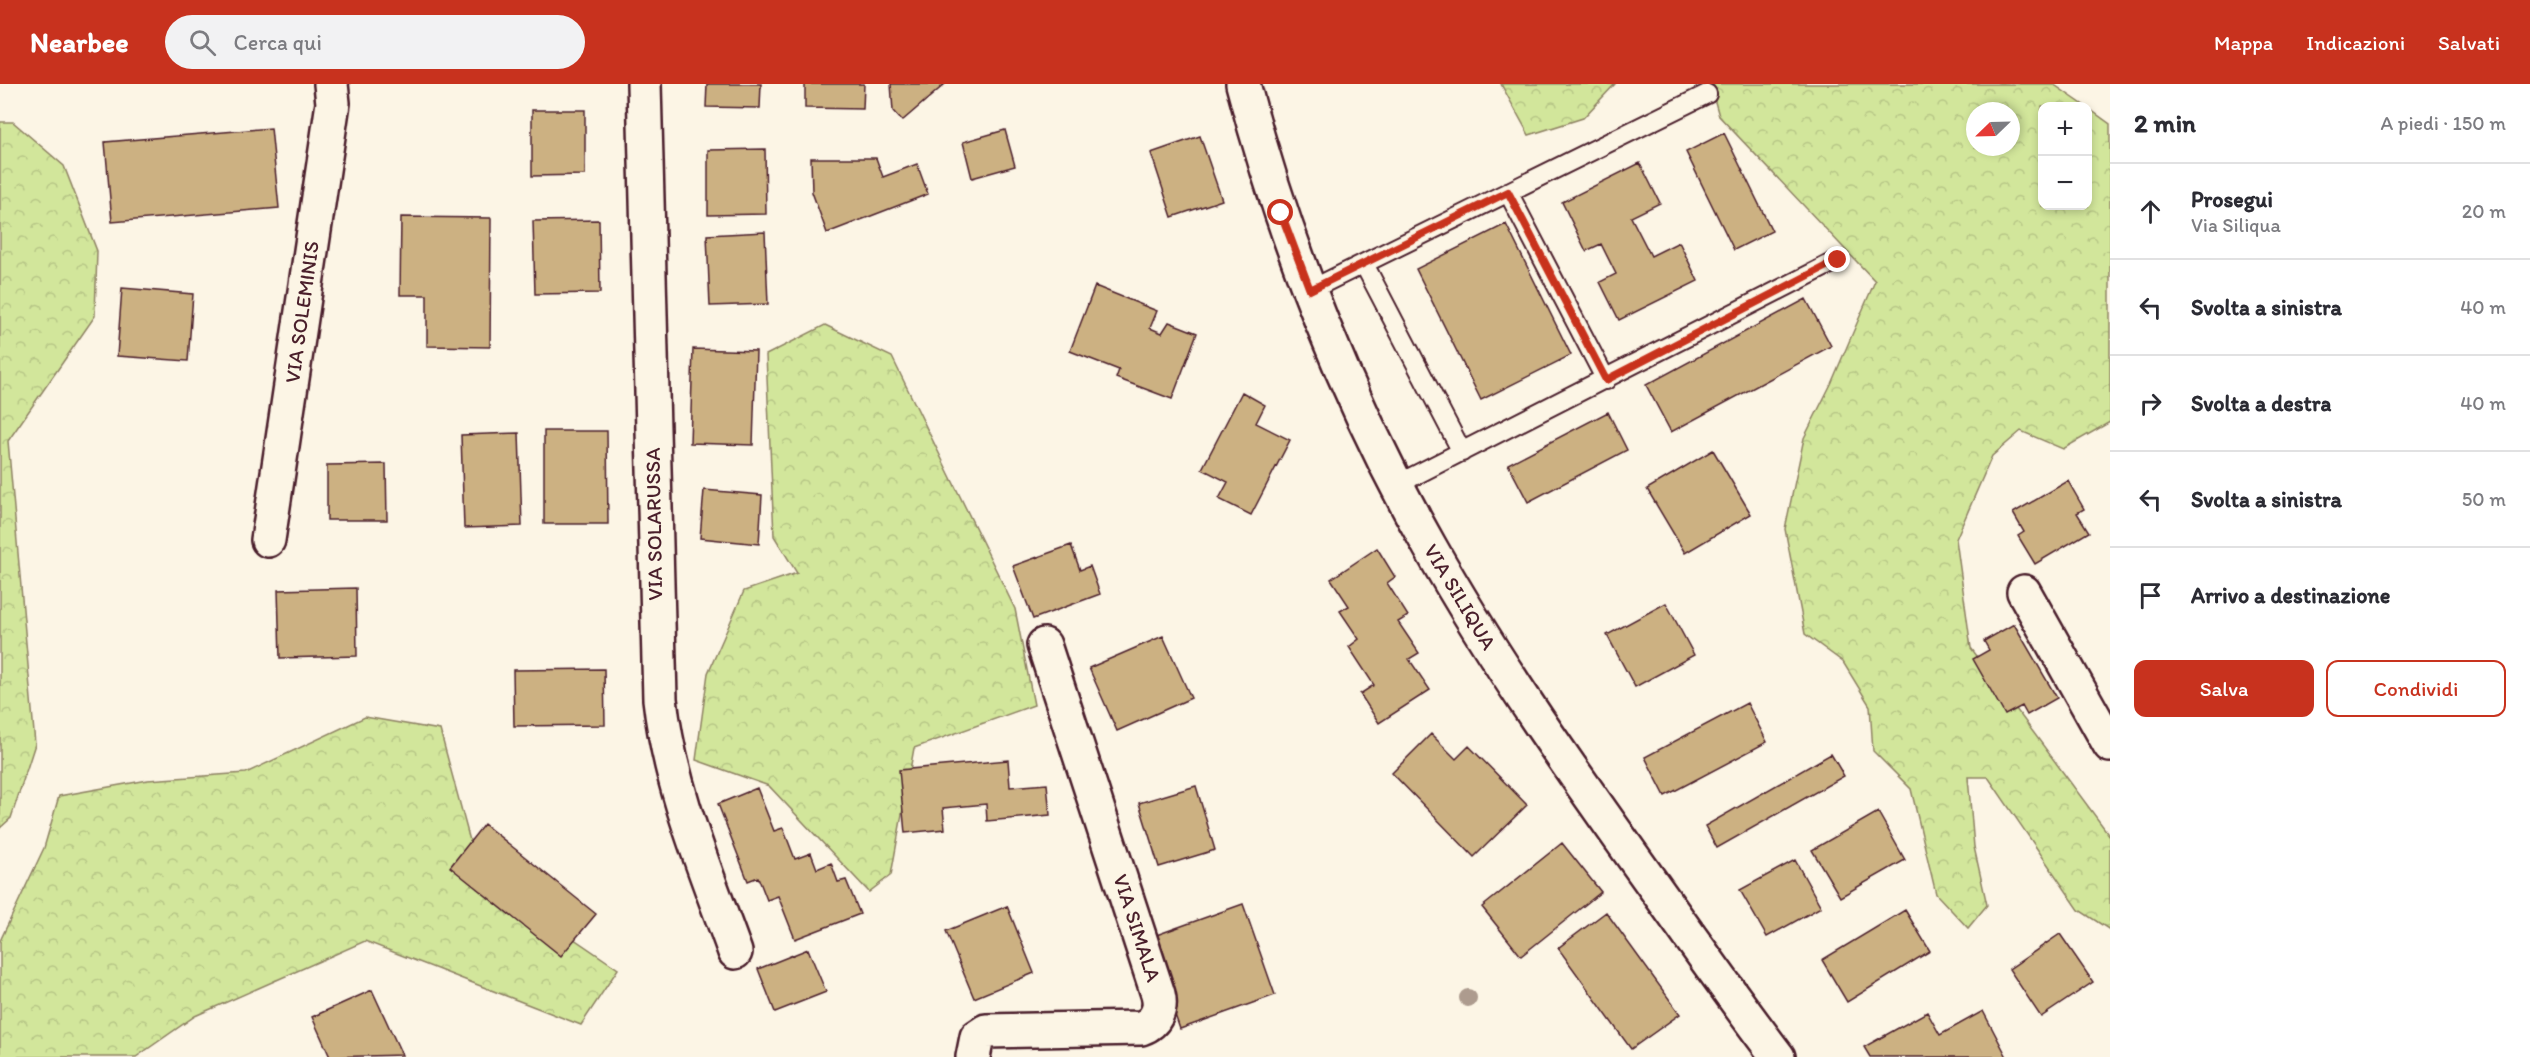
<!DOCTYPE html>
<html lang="it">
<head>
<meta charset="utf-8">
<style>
	:root { --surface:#fff; --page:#f2f2f3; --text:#2b2b33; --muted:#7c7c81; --line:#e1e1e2; --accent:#c8321e }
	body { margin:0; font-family:Itim,sans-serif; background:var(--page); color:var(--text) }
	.controls { position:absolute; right:18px; top:18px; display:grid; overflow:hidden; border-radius:12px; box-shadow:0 3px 9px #0003 }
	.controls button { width:54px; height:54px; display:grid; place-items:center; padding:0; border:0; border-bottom:2px solid var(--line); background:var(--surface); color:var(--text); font:30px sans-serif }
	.compass { position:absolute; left:1966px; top:18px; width:54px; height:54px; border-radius:50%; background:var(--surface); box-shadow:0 3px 9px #0003; rotate:247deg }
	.stop { position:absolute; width:18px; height:18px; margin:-14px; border:4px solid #c8321e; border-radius:50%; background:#fff }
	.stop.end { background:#c8321e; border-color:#fff; box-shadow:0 2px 6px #0008 }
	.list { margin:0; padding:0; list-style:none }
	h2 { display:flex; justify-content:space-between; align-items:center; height:78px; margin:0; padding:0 24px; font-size:26px }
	h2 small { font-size:20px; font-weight:400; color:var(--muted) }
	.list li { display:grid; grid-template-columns:39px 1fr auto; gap:18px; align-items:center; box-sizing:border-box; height:96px; padding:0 24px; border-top:2px solid var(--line) }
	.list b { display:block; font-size:22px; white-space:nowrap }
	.list p { margin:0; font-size:20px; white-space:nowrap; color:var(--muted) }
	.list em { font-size:20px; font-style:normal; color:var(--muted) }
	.actions { display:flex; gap:12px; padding:18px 24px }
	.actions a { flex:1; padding:14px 0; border:2px solid var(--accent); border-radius:12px; text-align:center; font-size:21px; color:var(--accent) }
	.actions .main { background:var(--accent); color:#fff }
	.icon { flex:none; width:33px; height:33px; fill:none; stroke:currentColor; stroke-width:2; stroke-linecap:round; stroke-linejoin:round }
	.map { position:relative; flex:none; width:2110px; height:973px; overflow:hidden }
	header { display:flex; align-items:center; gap:36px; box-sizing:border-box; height:84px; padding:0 30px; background:var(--accent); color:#fff }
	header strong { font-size:28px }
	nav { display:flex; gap:33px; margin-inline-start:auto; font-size:21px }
	.search { width:420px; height:54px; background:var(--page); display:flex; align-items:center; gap:15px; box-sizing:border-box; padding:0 21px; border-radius:33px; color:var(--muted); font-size:22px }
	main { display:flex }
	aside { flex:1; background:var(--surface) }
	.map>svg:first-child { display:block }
</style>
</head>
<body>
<header>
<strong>Nearbee</strong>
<div class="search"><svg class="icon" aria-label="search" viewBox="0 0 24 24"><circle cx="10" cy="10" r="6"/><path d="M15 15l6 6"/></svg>Cerca qui</div>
<nav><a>Mappa</a><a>Indicazioni</a><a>Salvati</a></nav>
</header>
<main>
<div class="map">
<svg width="2110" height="973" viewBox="0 0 2110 973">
	<defs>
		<pattern id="forest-crowns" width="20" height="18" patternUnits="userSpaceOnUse" patternTransform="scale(1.5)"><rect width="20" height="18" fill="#d2e69b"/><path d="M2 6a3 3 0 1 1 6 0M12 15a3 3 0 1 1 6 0" fill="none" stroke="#b6c586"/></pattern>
	</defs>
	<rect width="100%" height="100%" fill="#fcf5e5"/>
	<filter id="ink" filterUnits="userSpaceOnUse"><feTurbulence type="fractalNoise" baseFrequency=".0167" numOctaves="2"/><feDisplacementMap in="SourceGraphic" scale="12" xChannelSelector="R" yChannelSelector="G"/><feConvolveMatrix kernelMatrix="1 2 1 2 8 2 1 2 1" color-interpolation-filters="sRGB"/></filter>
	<g filter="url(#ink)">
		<path fill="url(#forest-crowns)" stroke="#8e8263" stroke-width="1.5" fill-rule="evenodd" d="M1501,0H1615L1583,34L1529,51Z
			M1710,0H2053L2085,22H2042V122H2088V24L2110,40V338L2063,365L2021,347L1992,372L1956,455L1971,564L2110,752V846L2079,826L1988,693H1968L1974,763L1987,821L1968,844L1936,810L1911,705L1873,667L1870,622L1843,578L1805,550L1785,445L1804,354L1831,300L1875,197L1719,32ZM1975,27H2011V63H1975Z
			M0,38H13L64,82L97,167L95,232L8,357L35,660L11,734L0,744Z
			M825,241L892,273L1015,525L1034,621L914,664L891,791L869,808L769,702L696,676L708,589L744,507L797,489L774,452L766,271Z
			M365,633L440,646L479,790L618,885L581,941L365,857L195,932L136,973H0V857L44,764L59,712L148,696L246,689Z"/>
		<path fill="#ccb182" stroke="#4a1f2b" stroke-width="1.5" d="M707,0H761L760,24L706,23Z
			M805,0H864L863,25L805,24Z
			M891,0H945L902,37L893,27Z
			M532,26H585V91L532,92Z
			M271,44L279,124L112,138L105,58Z
			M1005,46L1015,82L972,94L963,58Z
			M1724,49L1772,147L1734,166L1686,68Z
			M1200,52L1222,116L1172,133L1151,69Z
			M765,65L766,130L708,131V66Z
			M811,74H876L883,93L917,80L928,110L827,149L812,108Z
			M1640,79L1660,119L1631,133L1651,172L1679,158L1698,197L1619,236L1600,198L1616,190L1601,160L1586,167L1562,118Z
			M401,133L491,134L490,263L427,262V211H400Z
			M599,136L600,209L535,210L533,137Z
			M1506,140L1571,271L1481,316L1416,185Z
			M765,148L768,220L710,222L707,151Z
			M1095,202L1157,227L1150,244L1162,249L1169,238L1197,249L1172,315L1116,294L1119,286L1070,267Z
			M122,204L193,210L188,277L117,272Z
			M1806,215L1831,262L1671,348L1646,301Z
			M693,265L756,267L753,361L690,359Z
			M1242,308L1265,321L1256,339L1290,356L1251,431L1219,415L1228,398L1202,385Z
			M1608,328L1627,366L1528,418L1508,380Z
			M544,347H607L608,440H544Z
			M519,349L522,442L464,444L461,351Z
			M1713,366L1751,430L1685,469L1647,405Z
			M386,380L387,436H327V381Z
			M2068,397L2084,425L2077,429L2089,448L2035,480L2018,452L2024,448L2013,429Z
			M704,406L762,411L759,460L700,454Z
			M1071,461L1080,486L1090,482L1100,510L1033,535L1013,482Z
			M1377,464L1395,493L1387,499L1408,532L1398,538L1419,569L1409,575L1430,606L1379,639L1360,610L1374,601L1349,563L1359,555L1340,527L1349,522L1331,495Z
			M356,504L357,572L280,574L278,506Z
			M1666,519L1694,571L1635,603L1607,551Z
			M2014,540L2057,614L2027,631L2022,622L2005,631L1973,575L1989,566L1984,557Z
			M1163,552L1191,614L1117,647L1089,584Z
			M604,585L605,641L514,642L513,586Z
			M1747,619L1767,658L1665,712L1645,673Z
			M1431,650L1456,675L1469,662L1527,721L1474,773L1392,689Z
			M1831,670L1844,692L1717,764L1705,742Z
			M1008,676L1010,703L1047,700L1050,731L987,737L986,720L943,724L945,745L905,749L899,686Z
			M1196,702L1215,766L1159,783L1139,719Z
			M757,704L774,747L783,744L795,775L811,769L817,785L831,779L838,798L846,796L860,830L795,855L778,812L767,816L758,793L748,797L718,720Z
			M1878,728L1905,776L1840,813L1812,766Z
			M484,740L596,830L561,872L450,783Z
			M1562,759L1601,808L1521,872L1482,823Z
			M1795,776L1821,823L1767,853L1740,806Z
			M1243,820L1275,911L1180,945L1148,854Z
			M1007,822L1034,889L974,914L946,847Z
			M1905,826L1930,867L1847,918L1822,876Z
			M1606,828L1680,930L1631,965L1558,864Z
			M2060,850L2093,898L2041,933L2009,885Z
			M808,865L826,908L775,928L758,885Z
			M372,906L402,971L330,973L312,933Z
			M1983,927L2007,973H1870L1864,963L1927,928L1940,951Z"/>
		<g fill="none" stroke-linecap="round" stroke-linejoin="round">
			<g stroke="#4a1f2b" stroke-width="22">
				<path id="service" d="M1508,108L1606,296
					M1364,180L1462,368
					M1310,206L1707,10
					M1398,400L1838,176"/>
			</g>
			<g stroke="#4a1f2b" stroke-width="38">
				<path id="minor" d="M644,0L660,615C670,704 705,785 735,868
					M1243,0C1284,158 1349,320 1430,463C1497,582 1576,693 1656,805C1696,861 1736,918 1778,973
					M268,456L333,19L331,0
					M2024,508L2110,661
					M973,973L977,953L986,947L1141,944C1156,939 1162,925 1158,910L1044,561"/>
			</g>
			<use href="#service" stroke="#fcf5e5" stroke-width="18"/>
			<use href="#minor" stroke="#fcf5e5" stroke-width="33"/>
		</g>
		<circle fill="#ad9b8e" cx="1468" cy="914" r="9"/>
	</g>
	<g fill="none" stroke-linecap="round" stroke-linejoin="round" filter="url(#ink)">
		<path stroke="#c8321e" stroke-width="8" d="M1281,129L1310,206L1508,108L1606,296L1838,176"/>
	</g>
	<g text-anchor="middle" stroke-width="6" stroke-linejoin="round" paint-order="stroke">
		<g font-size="21" fill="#4a1f2b" stroke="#fcf5e5">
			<text transform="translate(302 228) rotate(-82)" y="7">VIA SOLEMINIS</text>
			<text transform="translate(654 440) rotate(-91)" y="7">VIA SOLARUSSA</text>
			<text transform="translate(1460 513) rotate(59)" y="7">VIA SILIQUA</text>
			<text transform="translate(1137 844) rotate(72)" y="7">VIA SIMALA</text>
		</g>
	</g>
</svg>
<div class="controls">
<button>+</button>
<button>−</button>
</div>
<svg class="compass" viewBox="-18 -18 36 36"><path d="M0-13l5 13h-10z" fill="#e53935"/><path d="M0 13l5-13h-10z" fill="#7c7c81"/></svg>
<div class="stop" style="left:1281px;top:129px"></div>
<div class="stop end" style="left:1838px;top:176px"></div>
</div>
<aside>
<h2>2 min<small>A piedi · 150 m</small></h2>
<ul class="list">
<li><svg class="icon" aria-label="ahead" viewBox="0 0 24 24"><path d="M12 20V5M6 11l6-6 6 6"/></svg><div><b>Prosegui</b><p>Via Siliqua</p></div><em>20 m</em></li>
<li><svg class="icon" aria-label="left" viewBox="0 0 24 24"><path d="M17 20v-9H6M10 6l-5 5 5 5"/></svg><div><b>Svolta a sinistra</b></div><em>40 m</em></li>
<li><svg class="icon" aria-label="right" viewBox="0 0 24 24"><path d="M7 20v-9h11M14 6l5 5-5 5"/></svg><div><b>Svolta a destra</b></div><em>40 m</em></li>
<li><svg class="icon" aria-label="left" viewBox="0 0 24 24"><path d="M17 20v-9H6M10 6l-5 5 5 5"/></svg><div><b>Svolta a sinistra</b></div><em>50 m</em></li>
<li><svg class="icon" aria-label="arrive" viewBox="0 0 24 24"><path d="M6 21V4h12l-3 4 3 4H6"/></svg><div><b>Arrivo a destinazione</b></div></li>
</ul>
<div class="actions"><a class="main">Salva</a><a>Condividi</a></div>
</aside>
</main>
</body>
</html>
